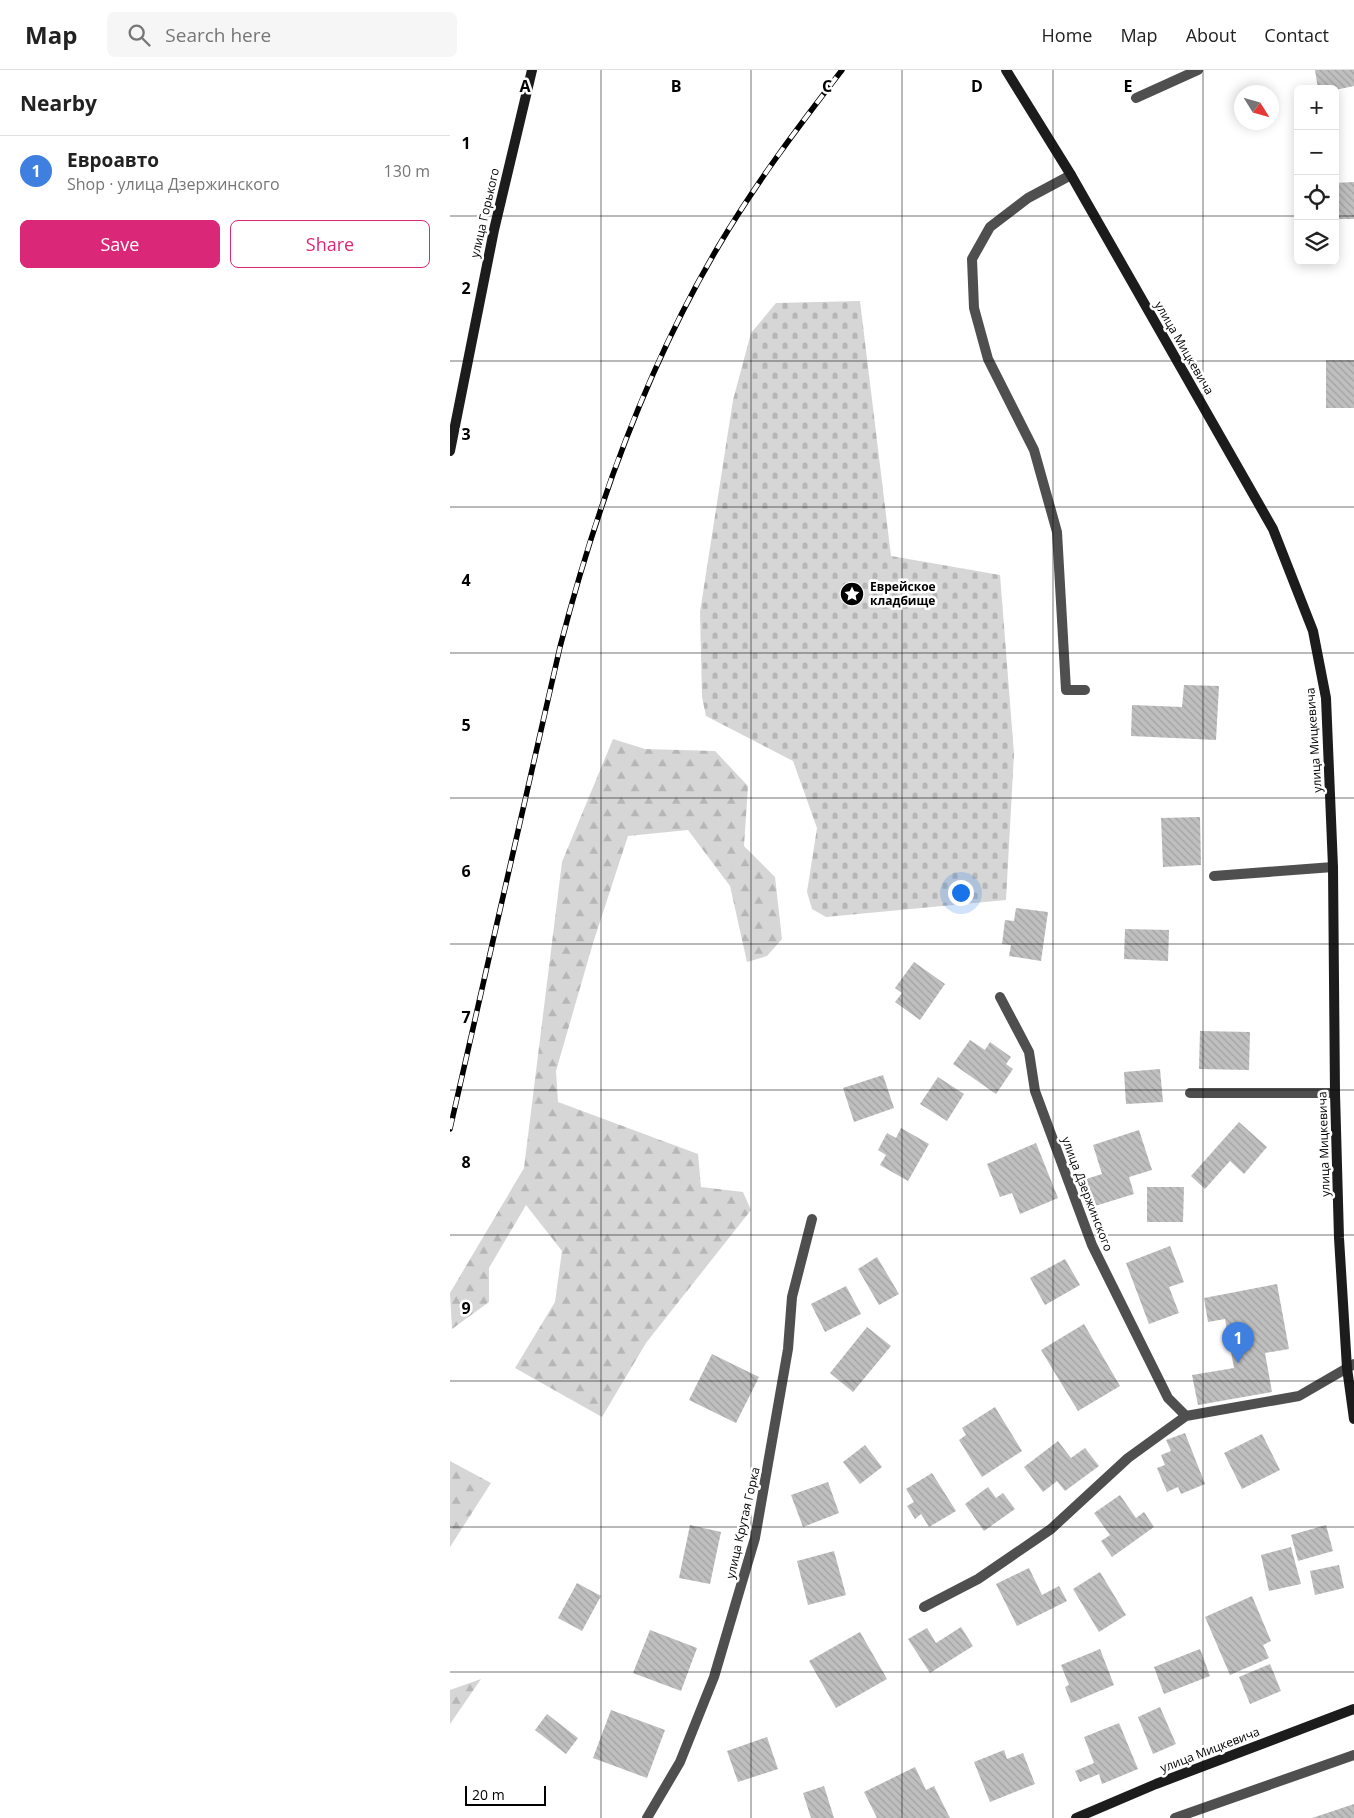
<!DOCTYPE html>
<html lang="en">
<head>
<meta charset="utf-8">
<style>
	:root { --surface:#fff; --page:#f6f6f6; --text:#222; --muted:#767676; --line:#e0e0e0; --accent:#db2777 }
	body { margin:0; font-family:"Open Sans",sans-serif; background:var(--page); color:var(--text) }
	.controls { position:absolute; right:15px; top:15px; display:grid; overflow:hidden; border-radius:8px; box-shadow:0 2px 12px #0003 }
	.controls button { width:45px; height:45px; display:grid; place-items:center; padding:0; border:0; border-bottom:1px solid var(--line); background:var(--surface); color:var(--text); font:25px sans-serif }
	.compass { position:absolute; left:784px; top:15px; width:45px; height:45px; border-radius:50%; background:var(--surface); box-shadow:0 2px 12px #0003; rotate:127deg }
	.scale { position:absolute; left:15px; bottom:12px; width:81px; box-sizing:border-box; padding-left:5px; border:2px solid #000; border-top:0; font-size:14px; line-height:18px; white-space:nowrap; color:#000; -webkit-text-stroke:4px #fff; paint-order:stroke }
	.you { position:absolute; left:510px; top:822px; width:18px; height:18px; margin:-12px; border:4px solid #fff; border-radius:50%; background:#1a73e8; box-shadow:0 0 0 8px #1a73e833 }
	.badge { display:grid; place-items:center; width:32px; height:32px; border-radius:50%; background:var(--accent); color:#fff; font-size:16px; font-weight:700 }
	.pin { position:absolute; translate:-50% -41px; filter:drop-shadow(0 1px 2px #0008) }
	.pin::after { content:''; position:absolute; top:26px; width:18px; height:15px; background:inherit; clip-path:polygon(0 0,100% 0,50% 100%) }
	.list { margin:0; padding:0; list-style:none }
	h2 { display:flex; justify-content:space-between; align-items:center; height:65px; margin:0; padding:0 20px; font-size:21px }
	h2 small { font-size:16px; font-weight:400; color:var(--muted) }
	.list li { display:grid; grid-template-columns:32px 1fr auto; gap:15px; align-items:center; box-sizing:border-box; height:70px; padding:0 20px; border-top:1px solid var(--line) }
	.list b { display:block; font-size:19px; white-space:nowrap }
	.list p { margin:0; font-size:16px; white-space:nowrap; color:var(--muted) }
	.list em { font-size:16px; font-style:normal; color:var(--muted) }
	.actions { display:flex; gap:10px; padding:15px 20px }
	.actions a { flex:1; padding:11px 0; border:1px solid var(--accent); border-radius:8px; text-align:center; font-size:18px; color:var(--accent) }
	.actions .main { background:var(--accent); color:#fff }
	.icon { flex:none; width:28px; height:28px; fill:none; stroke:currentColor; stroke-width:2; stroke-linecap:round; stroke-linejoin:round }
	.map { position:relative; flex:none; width:904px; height:1748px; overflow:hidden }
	header { display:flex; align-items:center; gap:30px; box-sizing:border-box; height:70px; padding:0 25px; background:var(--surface); border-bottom:1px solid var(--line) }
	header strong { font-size:24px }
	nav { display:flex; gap:28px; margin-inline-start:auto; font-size:18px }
	.search { width:350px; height:45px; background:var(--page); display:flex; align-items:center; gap:12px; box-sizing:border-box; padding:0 18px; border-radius:8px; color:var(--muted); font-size:19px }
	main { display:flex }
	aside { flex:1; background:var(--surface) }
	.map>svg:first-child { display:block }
</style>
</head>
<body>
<header>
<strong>Map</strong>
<div class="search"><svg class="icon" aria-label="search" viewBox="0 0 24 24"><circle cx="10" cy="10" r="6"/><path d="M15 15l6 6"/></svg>Search here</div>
<nav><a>Home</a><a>Map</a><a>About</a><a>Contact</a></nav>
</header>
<main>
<aside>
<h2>Nearby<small></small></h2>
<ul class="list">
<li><span class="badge" style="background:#3f7fe0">1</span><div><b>Евроавто</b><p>Shop · улица Дзержинского</p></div><em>130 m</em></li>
</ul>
<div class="actions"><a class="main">Save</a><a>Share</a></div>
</aside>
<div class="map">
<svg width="904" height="1748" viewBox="0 0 904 1748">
	<defs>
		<pattern id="forest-firs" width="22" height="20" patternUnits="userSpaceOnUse" patternTransform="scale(1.25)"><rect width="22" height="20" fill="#d6d6d6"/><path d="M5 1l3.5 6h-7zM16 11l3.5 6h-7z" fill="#b6b6b6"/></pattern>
		<pattern id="cemetery-stones" width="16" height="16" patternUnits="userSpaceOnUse" patternTransform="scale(1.25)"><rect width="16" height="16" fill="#d6d6d6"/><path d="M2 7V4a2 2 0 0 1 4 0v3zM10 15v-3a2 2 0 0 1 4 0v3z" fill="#b6b6b6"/></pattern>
		<pattern id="building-back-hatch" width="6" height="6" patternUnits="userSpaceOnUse" patternTransform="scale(1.25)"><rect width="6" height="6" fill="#bfbfbf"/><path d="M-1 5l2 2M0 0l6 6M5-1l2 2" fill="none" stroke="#a2a2a2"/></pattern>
	</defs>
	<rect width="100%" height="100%" fill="#fff"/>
	<path fill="url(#forest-firs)" d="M163,669L195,679L265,681L298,716L294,776L325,807L332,869L317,886L297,892L280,816L238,760L178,766L143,873L106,1001L108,1032L248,1084L251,1117L293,1122L301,1140L196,1273L152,1347L65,1298L105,1232L112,1181L76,1135L39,1198V1232L2,1259L0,1223L74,1098L112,792Z
		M0,1391L41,1413L0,1477Z
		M31,1609L0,1654V1620Z"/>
	<path fill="url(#cemetery-stones)" d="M410,231L441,486L550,505L564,684L556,830L376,847L362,839L357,822L367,758L343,691L256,646L252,627L250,542L283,330L301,263L326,233Z"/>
	<path fill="url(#building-back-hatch)" d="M865,0H904V16L885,20L868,19Z
		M904,112V149H885V113Z
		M876,290H904V338H876Z
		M734,615L769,616L766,670L681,666L682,635L732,637Z
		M750,747L751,795L713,797L711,748Z
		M566,838L598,842L591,891L559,886L561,875L552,874L555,850L564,851Z
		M675,859L719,860L718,891L674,889Z
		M464,892L495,914L470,950L445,932L452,923L445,918Z
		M750,961L800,962L799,1000L749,999Z
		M520,970L535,980L540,972L561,987L556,994L563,999L546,1024L503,994Z
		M710,999L713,1032L676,1034L674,1002Z
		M433,1005L444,1038L404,1052L393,1018Z
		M488,1007L514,1024L497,1051L470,1034Z
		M789,1052L817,1077L794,1104L780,1091L755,1119L741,1106Z
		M451,1058L479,1074L458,1111L430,1095L436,1085L428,1080L437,1063L446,1068Z
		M689,1060L702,1100L679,1107L684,1124L645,1136L636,1109L652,1104L643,1075Z
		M586,1073L608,1128L570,1144L562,1123L550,1127L537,1094Z
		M697,1117H734L733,1152H697Z
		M720,1176L734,1212L719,1217L729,1243L699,1254L676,1193Z
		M427,1187L449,1224L429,1235L408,1199Z
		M615,1189L630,1215L595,1235L580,1208Z
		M827,1214L839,1279L815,1283L822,1322L748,1335L742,1305L784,1298L775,1249L758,1252L754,1228Z
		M396,1216L411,1244L375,1262L361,1234Z
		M634,1254L670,1316L628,1341L591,1280Z
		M417,1257L441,1276L403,1322L380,1303Z
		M262,1284L309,1307L286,1353L239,1330Z
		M545,1337L572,1381L532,1407L509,1370L516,1365L512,1358Z
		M735,1363L755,1414L731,1424L728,1417L717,1422L707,1398L715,1395L711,1385L721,1381L716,1370Z
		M812,1364L830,1400L792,1419L774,1383Z
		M608,1371L621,1388L635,1378L649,1396L615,1421L607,1411L593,1422L574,1397Z
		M415,1375L432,1397L410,1414L393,1392Z
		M482,1403L506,1441L479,1457L471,1444L465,1449L457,1436L464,1432L456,1419Z
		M378,1412L389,1443L353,1457L341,1425Z
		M538,1417L546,1428L553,1423L565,1439L534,1461L515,1434Z
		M670,1425L686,1448L694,1442L704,1457L662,1487L651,1471L660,1465L644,1443Z
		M240,1455L271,1462L260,1514L229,1508Z
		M876,1455L883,1481L848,1491L841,1465Z
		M841,1477L851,1514L819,1521L811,1485Z
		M384,1481L396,1525L358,1535L347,1491Z
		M889,1495L894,1518L865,1525L860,1501Z
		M579,1498L592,1525L609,1516L617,1531L567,1556L546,1514Z
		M650,1502L676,1545L649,1562L623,1519Z
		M127,1513L151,1526L132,1561L108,1548Z
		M802,1526L821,1571L813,1575L819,1588L780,1605L755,1547Z
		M511,1557L523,1576L480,1603L458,1569L477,1558L486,1573Z
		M200,1560L247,1578L231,1621L183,1603Z
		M410,1562L437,1609L386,1638L359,1591Z
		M650,1579L664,1615L621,1633L615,1617L619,1615L611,1595Z
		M750,1579L760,1606L714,1624L704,1597Z
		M820,1594L831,1621L800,1634L789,1607Z
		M710,1637L726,1674L703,1684L688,1647Z
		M161,1640L215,1660L197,1708L143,1688Z
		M97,1644L128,1668L116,1684L85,1660Z
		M669,1653L688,1699L652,1714L649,1704L630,1712L625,1701L644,1693L634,1667Z
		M317,1667L328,1699L288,1712L277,1681Z
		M554,1680L557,1689L573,1683L585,1714L540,1732L524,1692Z
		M465,1697L476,1720L484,1716L500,1748H427L414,1722Z
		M374,1716L384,1748H361L353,1723Z
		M904,1734V1748H862Z"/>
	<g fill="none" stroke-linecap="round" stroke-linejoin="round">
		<path stroke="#4f4f4f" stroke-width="10" d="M621,105L578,128L540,157L522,189L524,238L538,289L584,380L607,462L616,620H635
			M764,806L883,797
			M740,1023H885
			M725,1748L904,1685"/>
		<path stroke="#4f4f4f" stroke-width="10" d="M686,28L748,0
			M550,927L579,982L585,1021L642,1175L718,1328L736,1346
			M474,1537L528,1509L601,1459L678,1388L736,1346L849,1326L904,1294
			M197,1748L230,1692L264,1607L305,1468L338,1279L342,1227L362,1149"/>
		<path stroke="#1c1c1c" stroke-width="10" d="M556,0L621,105L823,459L863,561L876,628L883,797L885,1023L889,1168L897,1298L904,1349
			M0,381L44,160L82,0
			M626,1748L706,1714L904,1639"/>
		<g stroke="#000" stroke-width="5.5">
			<path id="rail" d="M0,1059L110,577C146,438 195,301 268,177C305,114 348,57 392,0"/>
		</g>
		<use href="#rail" stroke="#fff" stroke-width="4" stroke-dasharray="11" stroke-linecap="butt"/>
	</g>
	<path fill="none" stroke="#000" stroke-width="1" stroke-opacity="0.55" d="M151,0V1748M301,0V1748M452,0V1748M603,0V1748M753,0V1748M0,146H848M885,146H904M0,291H904M0,437H904M0,583H904M0,728H904M0,874H904M0,1020H904M0,1165H904M0,1311H904M0,1457H904M0,1602H904"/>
	<defs>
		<g id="sight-disc" transform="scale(1.25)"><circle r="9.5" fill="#000" stroke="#fff"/><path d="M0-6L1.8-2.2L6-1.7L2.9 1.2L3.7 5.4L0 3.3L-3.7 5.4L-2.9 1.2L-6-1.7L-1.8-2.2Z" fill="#fff"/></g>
	</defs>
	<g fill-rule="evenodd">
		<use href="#sight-disc" x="402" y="524"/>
	</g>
	<g text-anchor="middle" stroke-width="5" stroke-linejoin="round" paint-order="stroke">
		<g font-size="12" fill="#000" stroke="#fff">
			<text transform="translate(35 143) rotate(-77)" y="4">улица Горького</text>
			<text transform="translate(734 278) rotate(60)" y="4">улица Мицкевича</text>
			<text transform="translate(864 670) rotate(-94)" y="4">улица Мицкевича</text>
			<text transform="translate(874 1074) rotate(-92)" y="4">улица Мицкевича</text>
			<text transform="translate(637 1124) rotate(69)" y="4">улица Дзержинского</text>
			<text transform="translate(293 1453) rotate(-77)" y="4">улица Крутая Горка</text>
			<text transform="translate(760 1680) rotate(-21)" y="4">улица Мицкевича</text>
		</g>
		<g font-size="12" font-weight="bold" fill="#000" stroke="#fff" text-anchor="start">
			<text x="420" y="521">Еврейское<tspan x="420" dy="14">кладбище</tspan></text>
		</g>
	</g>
	<g font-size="16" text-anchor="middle" font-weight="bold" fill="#000" stroke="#fff" stroke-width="5" stroke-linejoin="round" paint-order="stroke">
		<text x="75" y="22">A</text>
		<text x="226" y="22">B</text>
		<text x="377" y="22">C</text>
		<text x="527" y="22">D</text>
		<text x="678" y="22">E</text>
		<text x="16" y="79">1</text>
		<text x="16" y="224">2</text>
		<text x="16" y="370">3</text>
		<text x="16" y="516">4</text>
		<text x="16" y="661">5</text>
		<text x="16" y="807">6</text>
		<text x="16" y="953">7</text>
		<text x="16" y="1098">8</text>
		<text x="16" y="1244">9</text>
	</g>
</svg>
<div class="controls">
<button>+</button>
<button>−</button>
<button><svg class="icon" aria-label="locate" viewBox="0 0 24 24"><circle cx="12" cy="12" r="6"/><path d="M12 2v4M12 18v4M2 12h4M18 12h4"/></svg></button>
<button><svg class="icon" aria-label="layers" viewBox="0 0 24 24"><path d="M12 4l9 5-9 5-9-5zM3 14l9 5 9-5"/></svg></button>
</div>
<svg class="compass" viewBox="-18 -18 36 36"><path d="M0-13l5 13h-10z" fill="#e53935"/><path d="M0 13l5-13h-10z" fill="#767676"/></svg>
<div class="scale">20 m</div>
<div class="you"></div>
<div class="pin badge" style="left:788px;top:1293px;background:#3f7fe0">1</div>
</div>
</main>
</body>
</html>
